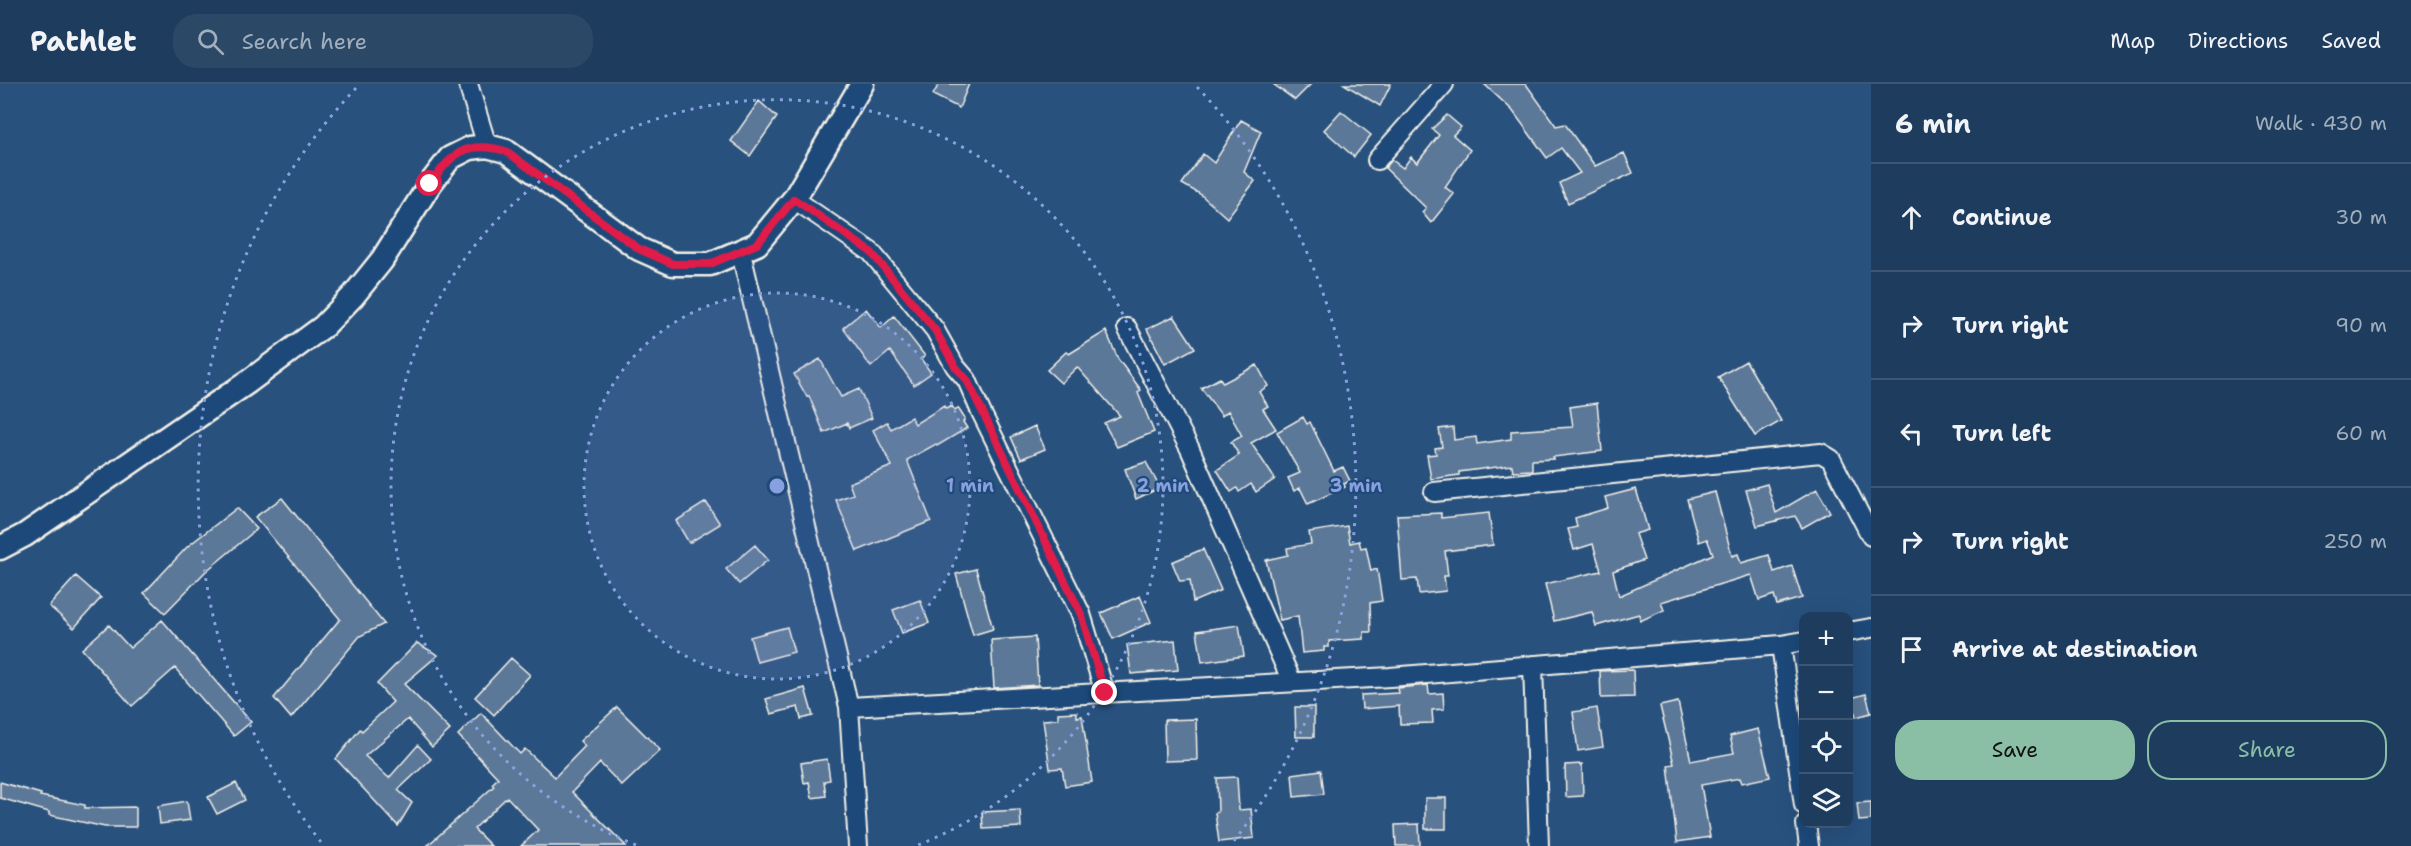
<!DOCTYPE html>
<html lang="en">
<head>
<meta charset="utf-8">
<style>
	:root { --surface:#1e3d5e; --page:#2b4867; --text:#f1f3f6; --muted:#a1aebc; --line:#3c5673; --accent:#8abfa5 }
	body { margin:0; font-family:"Shantell Sans",sans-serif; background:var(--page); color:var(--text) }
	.controls { position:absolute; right:18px; bottom:18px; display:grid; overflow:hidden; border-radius:12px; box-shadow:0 6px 24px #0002 }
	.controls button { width:54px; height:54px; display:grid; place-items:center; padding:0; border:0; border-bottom:2px solid var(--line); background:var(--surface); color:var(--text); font:30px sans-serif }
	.stop { position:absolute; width:18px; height:18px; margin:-14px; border:4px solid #e11d48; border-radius:50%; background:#fff }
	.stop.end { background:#e11d48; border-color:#fff; box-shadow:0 2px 6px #0008 }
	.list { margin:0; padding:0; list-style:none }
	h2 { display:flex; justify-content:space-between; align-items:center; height:78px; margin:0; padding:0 24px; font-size:26px }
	h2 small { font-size:20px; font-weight:400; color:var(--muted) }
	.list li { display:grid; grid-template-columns:39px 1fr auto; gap:18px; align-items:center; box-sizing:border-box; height:108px; padding:0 24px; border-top:2px solid var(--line) }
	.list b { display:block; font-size:22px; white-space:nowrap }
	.list em { font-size:20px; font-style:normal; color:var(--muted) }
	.actions { display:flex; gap:12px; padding:18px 24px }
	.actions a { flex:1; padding:14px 0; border:2px solid var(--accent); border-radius:24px; text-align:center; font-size:21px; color:var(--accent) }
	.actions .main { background:var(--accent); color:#111 }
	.icon { flex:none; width:33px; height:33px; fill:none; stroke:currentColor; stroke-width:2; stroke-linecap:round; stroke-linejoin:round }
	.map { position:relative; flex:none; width:1871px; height:762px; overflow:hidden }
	header { display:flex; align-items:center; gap:36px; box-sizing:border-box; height:84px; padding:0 30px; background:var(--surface); border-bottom:2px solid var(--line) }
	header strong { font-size:28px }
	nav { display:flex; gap:33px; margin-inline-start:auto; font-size:21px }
	.search { width:420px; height:54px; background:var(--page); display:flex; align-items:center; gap:15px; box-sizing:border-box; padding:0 21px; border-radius:24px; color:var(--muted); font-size:22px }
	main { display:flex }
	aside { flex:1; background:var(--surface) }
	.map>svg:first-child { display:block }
</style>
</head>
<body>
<header>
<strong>Pathlet</strong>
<div class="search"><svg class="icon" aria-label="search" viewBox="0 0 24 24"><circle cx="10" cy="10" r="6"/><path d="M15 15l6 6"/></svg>Search here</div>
<nav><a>Map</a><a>Directions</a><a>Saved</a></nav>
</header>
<main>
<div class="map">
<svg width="1871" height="762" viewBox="0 0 1871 762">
	<rect width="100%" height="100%" fill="#28517e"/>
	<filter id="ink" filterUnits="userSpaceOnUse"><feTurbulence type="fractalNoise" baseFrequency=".0167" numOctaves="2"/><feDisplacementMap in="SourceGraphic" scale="12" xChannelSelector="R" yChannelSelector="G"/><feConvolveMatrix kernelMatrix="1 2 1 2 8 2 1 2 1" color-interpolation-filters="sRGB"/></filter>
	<g filter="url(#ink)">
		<path fill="#5b7899" stroke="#f4f1e8" stroke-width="1.5" d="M939,0H969L959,24L933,11Z
			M1273,0H1311L1295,16Z
			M1344,0H1391L1380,22Z
			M1484,0H1526L1556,42L1565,40L1595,82L1624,69L1633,89L1568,119L1559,99L1580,89L1561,64L1547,74L1512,26Z
			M759,17L777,33L750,72L731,57Z
			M1341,27L1371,51L1354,73L1324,46Z
			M1447,31L1461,43L1453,51L1470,66L1445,103L1454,110L1431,139L1422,128L1426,124L1385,84L1392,76L1403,84L1411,73L1417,79L1439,51L1432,45Z
			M1241,36L1261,47L1244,88L1255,97L1227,134L1200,110L1182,100L1203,70L1214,79Z
			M866,225L881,244L894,232L925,272L921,275L931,289L914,301L890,267L871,283L843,244Z
			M1174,232L1195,264L1165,280L1147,245Z
			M1106,247L1118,275L1141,306L1138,309L1154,348L1117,363L1104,339L1120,332L1077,283L1061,299L1047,286L1066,268L1069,270Z
			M820,275L841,313L859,305L872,334L849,344L847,339L824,349L809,312L807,313L794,290Z
			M1746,277L1781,337L1755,352L1718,293Z
			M1257,281L1268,302L1259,308L1268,322L1263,325L1276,345L1251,359L1275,395L1256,408L1251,400L1239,408L1237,404L1231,408L1217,386L1239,371L1231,358L1242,352L1228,327L1222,332L1201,304L1220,294L1223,299Z
			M1597,319L1602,367L1553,373L1554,375L1532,376V386L1513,387L1512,381L1459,388V391L1431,395L1427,371L1436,370L1435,364L1442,363L1439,345L1453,343L1454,356L1476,353L1477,360L1511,355V347L1573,343L1570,323Z
			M944,322L946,325L952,322L955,327L958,324L965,335L963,338L967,344L937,362L936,360L907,376L931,437L857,467L836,416L853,410L849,399L892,382L873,346L887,338L891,345L911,333L915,340Z
			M1303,333L1307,340L1310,338L1334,387L1343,383L1350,397L1344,400L1345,403L1308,420L1300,404L1294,407L1288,394L1300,389L1277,348Z
			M1035,342L1045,365L1021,375L1011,353Z
			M1146,378L1160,404L1136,415L1125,385Z
			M1767,400L1776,429L1817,405L1830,428L1802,444L1795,432L1757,442L1746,406Z
			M1636,405L1648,446L1635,450L1644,476L1613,487L1619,512L1713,470L1707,455L1699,458L1687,415L1715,408L1732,472L1738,470L1741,479L1769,471L1774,488L1792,482L1802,514L1777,521L1774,511L1759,516L1751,491L1661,518L1664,526L1640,537L1639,530L1596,542L1592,528L1554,537L1545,500L1601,487L1593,460L1574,466L1568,445L1577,443L1575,434L1608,424L1605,413Z
			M282,414L384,540L360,552L291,634L274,614L340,535L255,433Z
			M706,418L720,440L689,459L676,437Z
			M237,424L257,445L205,488L165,529L144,509L188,462Z
			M1441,429V434L1489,429L1493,461L1445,467L1448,492H1444L1446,507L1419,510L1417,495L1402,496L1397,431Z
			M1347,442L1350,459L1359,457L1361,464L1366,463L1371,487L1377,485L1382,517L1370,519L1371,548H1364V555L1329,557V563H1324V567L1302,569L1298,532L1280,536L1266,476L1288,471L1287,464L1311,460L1309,448Z
			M755,461L768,476L739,500L726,485Z
			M1203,465L1221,506L1193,518L1190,496L1180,497L1172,478Z
			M976,485L993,545L973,551L956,490Z
			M76,492L101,514L74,544L49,522Z
			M1140,512L1151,538L1113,555L1101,529Z
			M920,516L929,539L902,549L893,526Z
			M162,536L251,638L234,652L175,584L132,622L82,565L109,541L130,564Z
			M1239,541L1244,572L1202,578L1197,547Z
			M787,543L794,568L757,578L750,553Z
			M1035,553L1038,601L994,604L991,556Z
			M1175,556L1178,586L1131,590L1127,561Z
			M417,559L438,571L404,600L450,646L432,663L408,635L365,672L389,694L418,661L431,675L398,706L412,719L398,742L336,675L360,645L362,647L393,618L377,600Z
			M511,574L530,591L494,631L475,613Z
			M1633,586L1634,613L1601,614L1600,587Z
			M1428,601L1429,610L1443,609L1444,625L1432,626L1433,639L1400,640L1399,622L1362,625L1361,611L1399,609L1398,604Z
			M805,604L813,632L801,635L798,623L771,630L766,615Z
			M1866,610L1871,629L1856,633L1851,614Z
			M1678,618L1691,677L1734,669L1730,652L1758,645L1770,693L1742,699L1740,694L1701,701L1710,753L1677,758L1668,681L1674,680L1660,622Z
			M617,623L660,666L622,702L600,679L572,708L626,762H521L538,746L507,713L474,745L491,762H427L494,702L492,700L498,694L458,651L481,629L520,670L525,665L555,693L585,662L580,657Z
			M1295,623H1314V653H1296Z
			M1597,624L1603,663L1578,667L1573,628Z
			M1077,628V633L1082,632L1092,698L1065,702L1062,684L1050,685L1043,636L1058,635V629Z
			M1196,635L1197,676L1165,677L1164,636Z
			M827,675L830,696L824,697L826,712L812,714L809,698L804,699L801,679Z
			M1582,680L1583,712L1566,713L1565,681Z
			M1321,686L1324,710L1294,713L1292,690Z
			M1237,693L1239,726L1251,725L1254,754L1219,758L1215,729L1218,728L1217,694Z
			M0,698L41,710L40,712L85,721V724L136,723V743H105L49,731V728L0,714Z
			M236,699L245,716L217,730L208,713Z
			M1425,714H1446V745H1425Z
			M187,717L190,736L160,740L158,722Z
			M1871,718V736L1859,737L1857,719Z
			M1020,726L1021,743L983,745L982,728Z
			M1419,740L1420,762H1396L1395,741Z"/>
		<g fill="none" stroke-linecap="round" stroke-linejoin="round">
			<g stroke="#f4f1e8" stroke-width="22">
				<path id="minor" d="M468,0L487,62
					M1377,76L1444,0
					M794,115L871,168L935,246L955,282L967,296L981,328L1081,530L1105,609
					M741,169L849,623L858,762
					M1127,244L1190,365L1292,598
					M1434,408L1821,369L1831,375L1871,452
					M1848,548L1871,544
					M1781,561L1804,721
					M1533,581L1539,762
					M849,623L1390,593L1781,561L1804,557
					M1806,740L1809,762"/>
			</g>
			<g stroke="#f4f1e8" stroke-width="27">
				<path id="tertiary" d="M0,464L25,451L248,298L324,242L353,212L382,176L430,100L450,74L470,64L487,62L506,67L639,165L673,180H710L757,160L794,115L862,0"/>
			</g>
			<use href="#minor" stroke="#1f4a7a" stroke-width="18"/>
			<use href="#tertiary" stroke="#1f4a7a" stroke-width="22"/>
		</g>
	</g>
	<g fill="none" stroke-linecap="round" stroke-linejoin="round" filter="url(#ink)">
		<path stroke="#e11d48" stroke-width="8" d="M430,100C453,69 465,56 506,67L639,165L673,180H710L757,160L794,115L871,168L935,246L955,282L967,296L1081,530L1105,609"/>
	</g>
	<circle cx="777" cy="402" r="193" fill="#88a0e0" fill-opacity=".12"/>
	<g fill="none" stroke="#88a0e0" stroke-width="3" stroke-dasharray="3 6">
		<circle cx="777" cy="402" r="193"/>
		<path d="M636 761A386 386 0 1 1 918 761"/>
		<path d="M321 758A579 579 0 0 1 357 3M1197 3A579 579 0 0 1 1233 758"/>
	</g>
	<circle cx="777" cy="402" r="9" fill="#88a0e0" stroke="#1f4a7a" stroke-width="3"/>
	<g font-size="18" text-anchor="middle" font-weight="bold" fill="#88a0e0" stroke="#1f4a7a" stroke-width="4.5" stroke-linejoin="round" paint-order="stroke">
		<text x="970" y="408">1 min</text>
		<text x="1163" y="408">2 min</text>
		<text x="1356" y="408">3 min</text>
	</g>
</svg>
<div class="controls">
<button>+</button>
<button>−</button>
<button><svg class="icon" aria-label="locate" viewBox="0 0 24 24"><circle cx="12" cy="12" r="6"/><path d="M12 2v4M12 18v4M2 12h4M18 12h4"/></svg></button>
<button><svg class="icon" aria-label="layers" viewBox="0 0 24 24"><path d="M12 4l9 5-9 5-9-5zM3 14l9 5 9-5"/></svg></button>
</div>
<div class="stop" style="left:430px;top:100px"></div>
<div class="stop end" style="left:1105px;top:609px"></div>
</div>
<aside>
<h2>6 min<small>Walk · 430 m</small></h2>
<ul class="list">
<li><svg class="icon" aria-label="ahead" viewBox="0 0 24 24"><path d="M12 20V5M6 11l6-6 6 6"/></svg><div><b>Continue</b></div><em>30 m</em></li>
<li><svg class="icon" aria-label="right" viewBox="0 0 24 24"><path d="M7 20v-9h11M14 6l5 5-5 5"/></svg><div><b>Turn right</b></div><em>90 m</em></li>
<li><svg class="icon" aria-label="left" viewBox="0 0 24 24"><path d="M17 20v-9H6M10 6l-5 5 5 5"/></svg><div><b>Turn left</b></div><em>60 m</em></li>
<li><svg class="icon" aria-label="right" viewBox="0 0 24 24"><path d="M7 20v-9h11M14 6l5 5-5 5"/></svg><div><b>Turn right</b></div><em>250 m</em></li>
<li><svg class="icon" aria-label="arrive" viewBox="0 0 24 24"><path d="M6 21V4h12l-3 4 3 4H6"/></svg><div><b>Arrive at destination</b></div></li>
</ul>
<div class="actions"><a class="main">Save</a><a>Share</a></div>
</aside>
</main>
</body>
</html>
